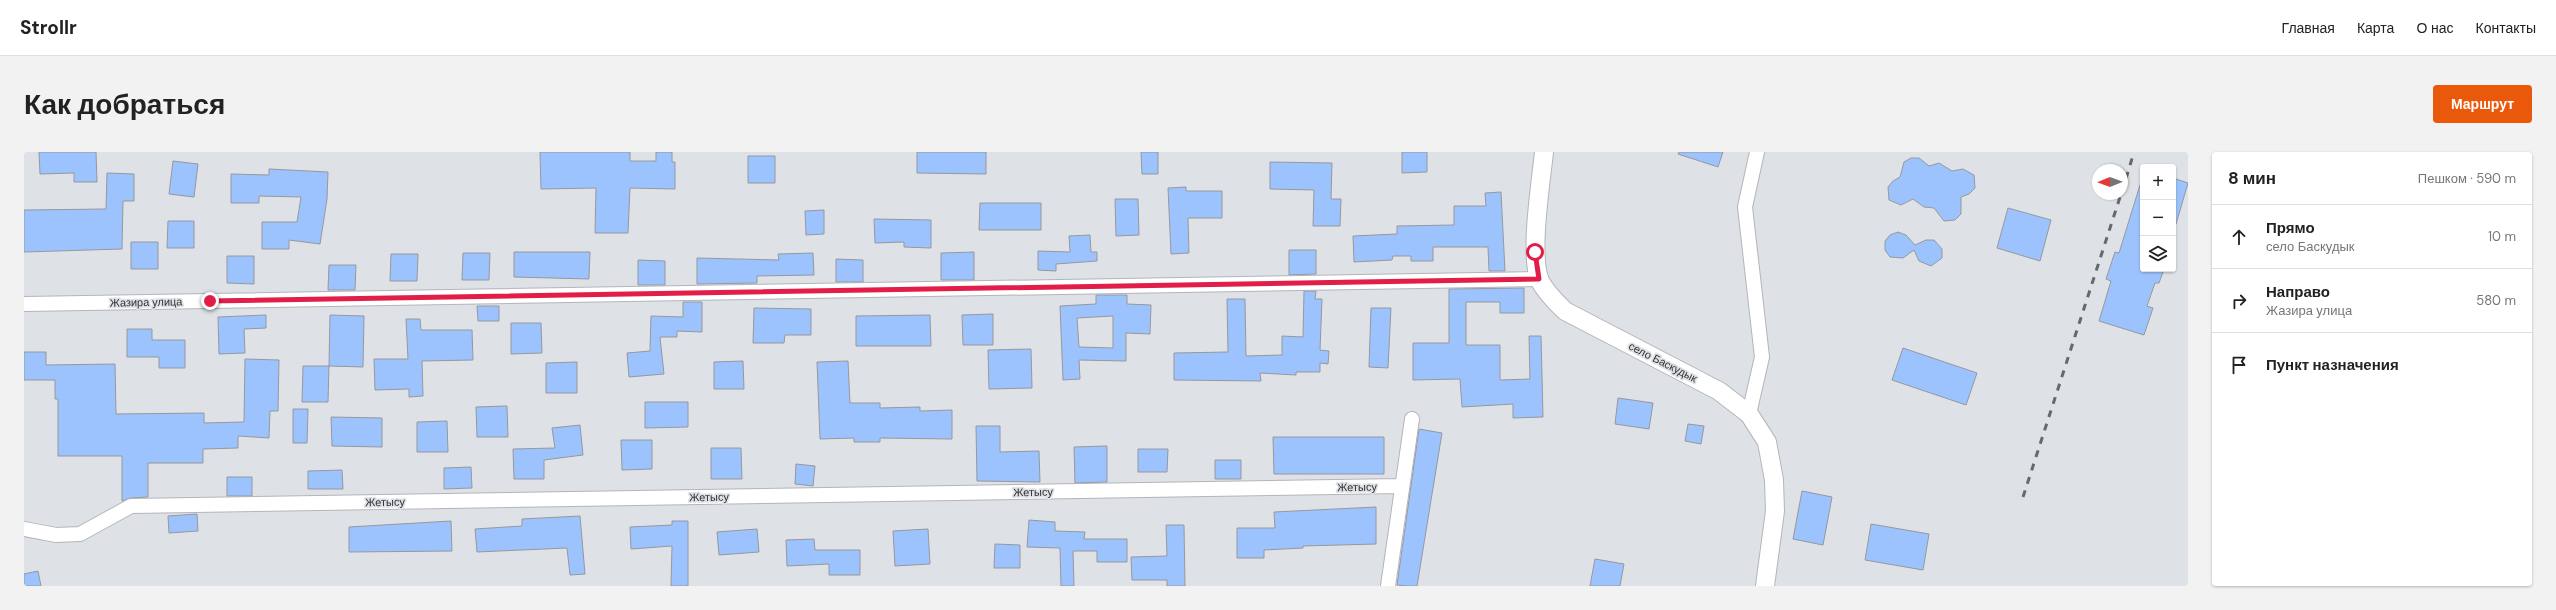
<!DOCTYPE html>
<html lang="ru">
<head>
<meta charset="utf-8">
<style>
	:root { --surface:#fff; --page:#f2f2f2; --text:#222; --muted:#767676; --line:#e0e0e0; --accent:#ea580c }
	body { margin:0; font-family:"DM Sans",sans-serif; background:var(--page); color:var(--text) }
	.controls { position:absolute; right:12px; top:12px; display:grid; overflow:hidden; border-radius:4px; box-shadow:0 1px 3px #0004 }
	.controls button { width:36px; height:36px; display:grid; place-items:center; padding:0; border:0; border-bottom:1px solid var(--line); background:var(--surface); color:var(--text); font:20px sans-serif }
	.compass { position:absolute; left:2068px; top:12px; width:36px; height:36px; border-radius:50%; background:var(--surface); box-shadow:0 1px 3px #0004; rotate:269deg }
	.stop { position:absolute; width:12px; height:12px; margin:-9px; border:3px solid #e11d48; border-radius:50%; background:#fff }
	.stop.end { background:#e11d48; border-color:#fff; box-shadow:0 1px 4px #0008 }
	.list { margin:0; padding:0; list-style:none }
	h2 { display:flex; justify-content:space-between; align-items:center; height:52px; margin:0; padding:0 16px; font-size:17px }
	h2 small { font-size:13px; font-weight:400; color:var(--muted) }
	.list li { display:grid; grid-template-columns:26px 1fr auto; gap:12px; align-items:center; box-sizing:border-box; height:64px; padding:0 16px; border-top:1px solid var(--line) }
	.list b { display:block; font-size:15px; white-space:nowrap }
	.list p { margin:0; font-size:13px; white-space:nowrap; color:var(--muted) }
	.list em { font-size:13px; font-style:normal; color:var(--muted) }
	.icon { flex:none; width:22px; height:22px; fill:none; stroke:currentColor; stroke-width:2; stroke-linecap:round; stroke-linejoin:round }
	.map { position:relative; flex:none; width:2164px; height:434px; overflow:hidden; border-radius:4px }
	header { display:flex; align-items:center; gap:24px; box-sizing:border-box; height:56px; padding:0 20px; background:var(--surface); border-bottom:1px solid var(--line) }
	header strong { font-size:19px }
	nav { display:flex; gap:22px; margin-inline-start:auto; font-size:14px }
	.intro { display:flex; align-items:center; justify-content:space-between; box-sizing:border-box; height:96px; padding:0 24px }
	h1 { margin:0; font-size:28px }
	.button { padding:10px 18px; border-radius:4px; background:var(--accent); color:#fff; font-size:14px; font-weight:700 }
	main { display:flex; gap:24px; padding:0 24px }
	aside { flex:1; background:var(--surface); border-radius:4px; box-shadow:0 1px 3px #0004 }
	.map>svg:first-child { display:block }
</style>
</head>
<body>
<header>
<strong>Strollr</strong>
<nav><a>Главная</a><a>Карта</a><a>О нас</a><a>Контакты</a></nav>
</header>
<div class="intro"><h1>Как добраться</h1><a class="button">Маршрут</a></div>
<main>
<div class="map">
<svg width="2164" height="434" viewBox="0 0 2164 434">
	<rect width="100%" height="100%" fill="#dee1e5"/>
	<path fill="#9cc3fe" stroke="#96989c" fill-rule="evenodd" d="M15,0H72L73,30H50V21L16,22Z
		M516,0H606V9H632V0H648V10H651V37L606,36L604,81H571L572,36L517,37Z
		M893,0H962V22L893,21Z
		M1117,0H1134V22H1118Z
		M1378,0H1403V20L1378,21Z
		M1655,0H1699L1694,15L1654,2Z
		M724,4H751V31H724Z
		M1887,6H1895L1905,14L1915,11L1928,19L1939,17L1950,23L1951,36L1945,42L1937,45V62L1931,68L1920,69L1910,56L1900,55L1889,47L1877,53L1865,48L1864,35L1869,29L1876,25L1880,10Z
		M149,9L174,12L170,45L145,42Z
		M1246,10L1308,11L1307,47H1317L1316,74H1289L1290,38L1246,37Z
		M245,17L304,20L303,47L296,92L265,88V97H238V70H273L277,45L235,44V51H207V22L245,23Z
		M83,21L110,22V49H99L98,97L0,100V58L82,57Z
		M2149,26L2164,31L2152,72H2149Z
		M2116,33H2119V117H2140L2135,131H2131L2123,154L2129,156L2120,183L2075,169L2087,129L2082,127L2091,100L2095,101Z
		M1162,35V39H1198V66H1164L1165,101L1147,102L1144,36Z
		M1477,40L1481,119H1465L1464,95H1409V109H1387V104H1369L1368,108L1330,110L1329,84L1373,82V74L1430,73V54H1462L1461,41Z
		M1091,47H1114L1115,83L1092,84Z
		M956,51H1017V78H955Z
		M1984,56L2027,68L2016,109L1973,96Z
		M800,58V82L782,83L781,59Z
		M850,67L907,68V96L880,95V90L851,91Z
		M144,69H170V96H143Z
		M1874,80L1882,83L1891,93L1902,88H1910L1918,97V106L1907,114L1895,109L1890,98L1879,106L1866,105L1861,98V89L1866,83Z
		M1066,83L1067,100H1073V109L1032,112V119L1014,118V99L1046,100L1045,84Z
		M107,90H134V117H107Z
		M1265,98H1292V122L1265,123Z
		M490,100H566L565,127L490,125Z
		M950,100V128H917V101Z
		M439,101H466L465,128H438Z
		M789,101L790,123L733,124V131L673,132V106L755,108L754,102Z
		M367,102H394L393,129H366Z
		M203,104H230V132L203,131Z
		M812,107L839,108V130H812Z
		M614,108L641,109V133H614Z
		M305,113H332L331,138H304Z
		M1500,136V161H1476V150H1442V193H1476V228L1506,227L1505,184H1517L1519,265L1489,266V252L1438,255L1436,227L1389,228V191H1425V137Z
		M1280,139H1292L1291,147H1298L1296,198L1305,199L1304,212L1296,211V220H1272V223L1236,221L1237,229L1150,228V201L1204,200L1203,147H1221L1222,204L1258,203V184L1279,185Z
		M1072,143H1103V152L1127,153L1126,182L1102,181V209L1055,208L1056,227L1039,228L1036,154L1072,152ZM1089,164V196L1055,195L1053,166Z
		M659,150H678V180L653,179V185H636L640,222L605,225L603,201L626,199L627,164L659,165Z
		M453,154H475V169H454Z
		M730,156L787,157V183H761L760,191H729Z
		M1347,156H1367L1364,216L1345,215Z
		M969,162V193H939L938,163Z
		M242,163V176L220,177L221,201L195,202L194,165Z
		M306,163L340,164L339,215L305,214Z
		M906,163L907,194H832V164Z
		M382,167H396L397,178H448L449,208L398,209L399,244L385,245V237L351,238L350,207H384Z
		M487,171H517L518,201L487,202Z
		M103,177H128V188H161V216H135V205H103Z
		M1879,196L1953,221L1942,253L1868,228Z
		M1007,197L1008,236L965,237L964,198Z
		M0,200H22V213L91,212L92,262L180,261V271L220,270L221,207L255,208L254,259H246L245,286L214,284V296L179,297V311H124V345L107,346L98,349V304H34V247H31V228H0Z
		M719,209L720,237H690V210Z
		M824,209L826,251H856V256L896,255V259L928,258V287L856,286V290H830V286L796,287L793,210Z
		M553,210V241H522V211Z
		M279,214H305L304,250H278Z
		M1594,246L1629,251L1625,277L1591,272Z
		M621,250H664V275L621,276Z
		M483,254L484,285H453L452,255Z
		M269,257H284L283,291H269Z
		M307,265L358,266V295L308,294Z
		M423,269L424,300H393V270Z
		M1664,272L1680,274L1677,292L1661,289Z
		M556,273L559,303L520,308V327H490L489,297L531,296L528,276Z
		M952,274H976V300L1015,299L1016,330L953,329Z
		M1395,277L1418,281L1393,434H1382L1373,433Z
		M1249,285H1360V322H1250Z
		M597,288H628V317L598,318Z
		M1083,294V330L1051,331L1050,295Z
		M687,296H717L718,327H687Z
		M1114,297H1144L1143,320H1114Z
		M1191,308H1217V327H1191Z
		M772,312L791,314L789,334L771,332Z
		M447,315L448,336L420,337V316Z
		M318,318L319,337H284V319Z
		M203,325H228V344H203Z
		M1778,339L1808,345L1799,393L1769,387Z
		M1352,355V392L1279,394V396L1240,398V406H1213V376H1251L1250,360Z
		M173,362L174,379L145,381L144,364Z
		M556,364L561,422L546,423L543,396L453,400L451,377L498,374V367Z
		M1005,368L1031,370V379L1061,380L1060,387H1103V410H1073V399H1049L1050,434H1037L1036,396L1003,395Z
		M427,369L428,399L325,400V375Z
		M648,369H664V434H647L648,394L607,397L606,375L648,373Z
		M1847,372L1905,382L1899,418L1841,408Z
		M1142,373H1160L1161,434H1143V428H1108L1107,405L1143,404Z
		M733,377L735,400L695,403L693,380Z
		M904,377L906,412L871,414L869,379Z
		M790,387L791,398H836V423H805V412L763,414L762,388Z
		M971,392L996,393V416H970Z
		M1571,407L1600,412L1596,434H1566Z
		M14,419L17,434H0V422Z"/>
	<g fill="none" stroke-linecap="round" stroke-linejoin="round">
		<g stroke="#b3b5b9" stroke-width="16">
			<path id="minor" d="M0,152L1515,127
				M1725,262L1738,205L1721,55L1733,0
				M0,377L32,383L56,382L107,354L1378,334
				M1364,434L1388,267"/>
		</g>
		<g stroke="#b3b5b9" stroke-width="20">
			<path id="tertiary" d="M1520,0C1517,30 1505,103 1516,129C1522,141 1532,150 1541,159L1695,239L1725,262L1743,290L1750,328L1751,359L1741,434"/>
		</g>
		<use href="#minor" stroke="#fff" stroke-width="14"/>
		<use href="#tertiary" stroke="#fff" stroke-width="18"/>
		<path stroke="#66696a" stroke-width="3" stroke-dasharray="7 7" stroke-linecap="butt" d="M2098,40L2110,0
			M1999,345L2097,42"/>
	</g>
	<g fill="none" stroke-linecap="round" stroke-linejoin="round">
		<path stroke="#e11d48" stroke-width="5" d="M186,149L1515,127L1511,100"/>
	</g>
	<g text-anchor="middle" stroke-width="3.5" stroke-linejoin="round" paint-order="stroke">
		<g font-size="11" fill="#303233" stroke="#dee1e5">
			<text transform="translate(122 150) rotate(-1)" y="4">Жазира улица</text>
			<text transform="translate(1639 210) rotate(27)" y="4">село Баскудык</text>
			<text transform="translate(1333 335) rotate(-1)" y="4">Жетысу</text>
			<text transform="translate(1009 340) rotate(-1)" y="4">Жетысу</text>
			<text transform="translate(685 345) rotate(-1)" y="4">Жетысу</text>
			<text transform="translate(361 350) rotate(-1)" y="4">Жетысу</text>
		</g>
	</g>
</svg>
<div class="controls">
<button>+</button>
<button>−</button>
<button><svg class="icon" aria-label="layers" viewBox="0 0 24 24"><path d="M12 4l9 5-9 5-9-5zM3 14l9 5 9-5"/></svg></button>
</div>
<svg class="compass" viewBox="-18 -18 36 36"><path d="M0-13l5 13h-10z" fill="#e53935"/><path d="M0 13l5-13h-10z" fill="#767676"/></svg>
<div class="stop" style="left:1511px;top:100px"></div>
<div class="stop end" style="left:186px;top:149px"></div>
</div>
<aside>
<h2>8 мин<small>Пешком · 590 m</small></h2>
<ul class="list">
<li><svg class="icon" aria-label="ahead" viewBox="0 0 24 24"><path d="M12 20V5M6 11l6-6 6 6"/></svg><div><b>Прямо</b><p>село Баскудык</p></div><em>10 m</em></li>
<li><svg class="icon" aria-label="right" viewBox="0 0 24 24"><path d="M7 20v-9h11M14 6l5 5-5 5"/></svg><div><b>Направо</b><p>Жазира улица</p></div><em>580 m</em></li>
<li><svg class="icon" aria-label="arrive" viewBox="0 0 24 24"><path d="M6 21V4h12l-3 4 3 4H6"/></svg><div><b>Пункт назначения</b></div></li>
</ul>
</aside>
</main>
</body>
</html>
